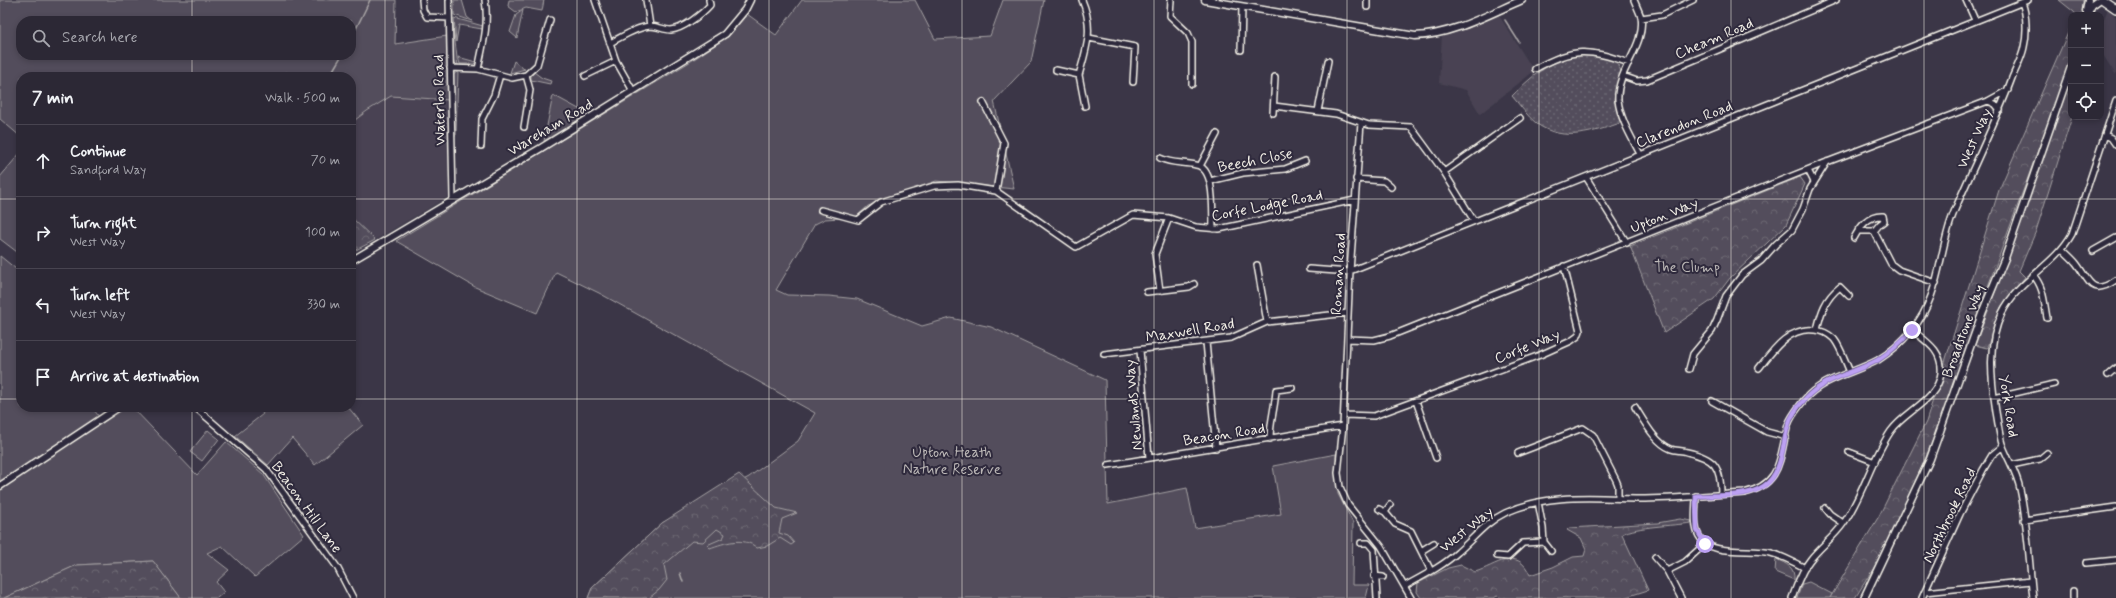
<!DOCTYPE html>
<html lang="en">
<head>
<meta charset="utf-8">
<style>
	:root { --surface:#2c2835; --page:#34303d; --text:#f1f3f6; --muted:#a6a6ad; --line:#484450 }
	body { margin:0; font-family:Mynerve,sans-serif; background:var(--page); color:var(--text) }
	.controls { position:absolute; right:12px; top:12px; display:grid; overflow:hidden; border-radius:8px; box-shadow:0 2px 6px #0003 }
	.controls button { width:36px; height:36px; display:grid; place-items:center; padding:0; border:0; border-bottom:1px solid var(--line); background:var(--surface); color:var(--text); font:20px sans-serif }
	.stop { position:absolute; width:12px; height:12px; margin:-9px; border:3px solid #bca0f2; border-radius:50%; background:#fff }
	.stop.end { background:#bca0f2; border-color:#fff; box-shadow:0 1px 4px #0008 }
	.list { margin:0; padding:0; list-style:none }
	h2 { display:flex; justify-content:space-between; align-items:center; height:52px; margin:0; padding:0 16px; font-size:17px }
	h2 small { font-size:13px; font-weight:400; color:var(--muted) }
	.list li { display:grid; grid-template-columns:26px 1fr auto; gap:12px; align-items:center; box-sizing:border-box; height:72px; padding:0 16px; border-top:1px solid var(--line) }
	.list b { display:block; font-size:15px; white-space:nowrap }
	.list p { margin:0; font-size:13px; white-space:nowrap; color:var(--muted) }
	.list em { font-size:13px; font-style:normal; color:var(--muted) }
	.icon { flex:none; width:22px; height:22px; fill:none; stroke:currentColor; stroke-width:2; stroke-linecap:round; stroke-linejoin:round }
	.map { position:relative; flex:none; width:2116px; height:598px; overflow:hidden }
	.search { position:absolute; background:var(--surface); box-shadow:0 2px 6px #0003; left:16px; top:16px; width:340px; height:44px; display:flex; align-items:center; gap:10px; box-sizing:border-box; padding:0 14px; border-radius:16px; color:var(--muted); font-size:15px }
	.panel { position:absolute; background:var(--surface); box-shadow:0 2px 6px #0003; left:16px; top:72px; width:340px; height:340px; border-radius:16px }
	.map>svg:first-child { display:block }
</style>
</head>
<body>
<div class="map">
<svg width="2116" height="598" viewBox="0 0 2116 598">
	<defs>
		<pattern id="forest-crowns" width="20" height="18" patternUnits="userSpaceOnUse"><rect width="20" height="18" fill="#534e5c"/><path d="M2 6a3 3 0 1 1 6 0M12 15a3 3 0 1 1 6 0" fill="none" stroke="#6c6873"/></pattern>
		<pattern id="park-dots" width="8" height="8" patternUnits="userSpaceOnUse"><rect width="8" height="8" fill="#534e5c"/><path d="M2 2h.1M6 6h.1" fill="none" stroke="#6c6873" stroke-width="1.8" stroke-linecap="round"/></pattern>
	</defs>
	<rect width="100%" height="100%" fill="#3b3647"/>
	<filter id="ink" filterUnits="userSpaceOnUse"><feTurbulence type="fractalNoise" baseFrequency=".025" numOctaves="2"/><feDisplacementMap in="SourceGraphic" scale="8" xChannelSelector="R" yChannelSelector="G"/><feConvolveMatrix kernelMatrix="1 2 1 2 8 2 1 2 1" color-interpolation-filters="sRGB"/></filter>
	<g filter="url(#ink)">
		<path fill="#484352" d="M2108,9L2116,17V75L2101,52V26Z
			M1498,14L1534,71L1480,114L1466,90L1439,83L1442,35Z
			M391,96L449,100L448,197L375,240L351,217V123L367,111Z"/>
		<path fill="#534e5c" stroke="#a4a0a2" fill-rule="evenodd" d="M0,0H396L395,44L447,36L449,100L391,96L367,111L351,123V77H290L287,72L274,77H21V137L0,119ZM21,21H351V55H21Z
			M454,0H462L467,17L472,21L454,15Z
			M509,0H544L542,11L526,8L516,12L508,6Z
			M802,0H915L935,39L990,36L1003,0H1044L1031,62L994,101L1014,189L936,181L868,206L856,217L825,219L815,224L776,290L787,295L829,296L857,299L922,326L951,318L991,327L1105,380L1108,504L1187,488L1195,528L1281,514L1273,466L1336,454L1338,494L1353,523L1352,585H1369L1366,598H588L592,588L662,523L749,477L798,441L815,413L599,293L556,272L537,313L475,287L396,241L688,63L730,35L747,14L776,35Z
			M2059,0H2083V15H2076L2074,12Z
			M523,10L517,38L510,32L516,15Z
			M450,17H452L458,66L452,61Z
			M454,18L483,26L482,29L459,25L456,42Z
			M458,57L476,62L474,64H460Z
			M514,61L524,69H525L510,73Z
			M458,71L456,135H454L452,76Z
			M534,72L542,78L551,81L550,84L531,80V76Z
			M553,95L588,114L544,141Z
			M21,152V255L0,239V177Z
			M0,256L21,273V407H92L102,421L121,407H132L197,475L226,442L263,474L304,535L255,577L222,546L207,553L229,570L216,582L224,592L217,598H181L153,561L77,565L4,598H0Z
			M258,407H348L363,425L315,465L292,438L268,465L235,436L263,414Z
			M208,430L219,439L202,461L190,452Z
			M1776,559C1787,564 1795,567 1794,580L1775,572Z
			M1809,582L1832,594L1830,598H1797L1802,584Z"/>
		<path fill="url(#forest-crowns)" stroke="#a4a0a2" d="M2071,26V56L2063,82L1976,319L1955,383L1924,462L1880,558L1855,598H1830L1879,516L1926,422L1999,190Z
			M2071,74L2072,117L2036,231L2019,271L2025,277L2001,307L1987,348L1975,345L2013,245Z
			M1800,177L1805,184L1786,225L1730,278L1714,299L1664,333L1630,246Z
			M351,217L375,240L356,250L351,245Z
			M739,474L776,508L797,513L782,519L779,533L788,536L794,543L791,545L780,538L767,546L757,548C744,536 724,543 710,548L707,545L723,538L725,534L717,529L703,542L692,541L664,565L667,580L659,590L649,598H588L592,588L662,523Z
			M1680,519L1692,521L1691,523C1672,526 1637,526 1622,534L1648,590L1623,598H1502L1497,596L1494,598H1421L1417,592L1418,583L1448,568L1461,565L1475,572C1496,566 1517,545 1530,575L1553,567L1573,557L1584,556L1586,549L1581,538L1567,530L1569,528L1657,523Z
			M153,561L181,598H4L77,565Z"/>
		<path fill="url(#park-dots)" stroke="#a4a0a2" d="M1585,54L1616,61L1621,71L1614,99L1623,122C1594,132 1564,143 1537,124C1527,116 1520,105 1512,96C1537,71 1550,61 1585,54Z"/>
		<g fill="none" stroke-linecap="round" stroke-linejoin="round">
			<path stroke="#aaa6a7" stroke-width="1.5" d="M1505,20L1519,42
				M351,39L370,0
				M329,77L342,55
				M680,573L683,582"/>
			<g stroke="#f4f1e8" stroke-width="8">
				<path id="minor" d="M422,0L423,10L427,17L449,18
					M449,0L453,200
					M595,0L616,61L633,91
					M646,0L650,26
					M1171,0L1170,16L1188,33L1192,42V84
					M1634,0C1636,5 1639,11 1641,17C1646,46 1616,71 1618,100C1620,119 1632,138 1640,154
					M1966,0L1975,20
					M1367,7V0
					M1641,18L1662,15L1693,0
					M1089,38L1135,47L1133,82
					M610,43C622,37 636,27 650,26C657,26 664,30 671,30C683,29 702,14 710,5L709,0
					M1241,50L1242,7
					M450,68L478,69L512,78L526,75L537,65L550,20
					M478,69C483,45 489,24 485,0
					M1535,69C1574,47 1588,49 1629,63
					M1056,70L1079,75C1087,47 1094,28 1082,0
					M1079,75L1085,106
					M585,76L616,61
					M1623,76L1637,81L1647,80L1836,0
					M1988,101L1995,104L2000,110
					M983,102L1004,143L996,191L1076,247L1133,215L1169,218L1196,227L1219,229L1355,200
					M1274,106L1336,114L1369,125L1411,127L1444,172L1474,221
					M1318,111L1328,61
					M1273,113L1275,77
					M1361,123L1350,271L1343,426L1338,473L1340,487L1348,505L1381,546L1411,598
					M524,127L530,90L526,75
					M2105,135L2111,138L2116,145
					M481,146L482,119L494,95L500,75
					M1160,158C1172,164 1182,162 1196,165C1216,168 1212,212 1213,229
					M1200,166L1217,134
					M1808,170L1814,182
					M1444,172L1520,118
					M1586,177L1627,243
					M1356,179L1384,181L1391,187
					M1210,181L1243,173L1285,169L1305,161
					M821,210L858,220L881,202L934,186L958,185L996,191
					M1858,231H1874
					M1854,238C1860,227 1868,215 1883,216L1884,221L1880,224L1874,231L1891,264L1899,270L1936,283
					M2062,249C2067,254 2072,258 2076,263C2090,281 2091,297 2116,280
					M2093,251L2116,238
					M1257,265L1267,322
					M1309,269L1350,272
					M1350,271L2028,0
					M2033,275C2044,287 2044,302 2047,318
					M1160,291L1155,254L1169,218
					M1147,292L1189,287L1194,284
					M1817,330C1821,312 1825,299 1840,287L1849,296
					M1347,339L1374,340L1390,336L1827,162L1988,101L2008,90
					M1206,342L1216,448
					M1140,350L1149,458
					M1104,354L1231,338L1267,322L1348,313
					M1759,368C1773,350 1789,327 1814,330C1821,330 1829,334 1834,339C1841,348 1845,361 1850,372
					M1689,369L1693,354L1712,331L1717,320L1726,296L1742,275L1761,261L1776,244L1792,230L1803,209L1810,189L1827,162
					M2108,375L2116,368
					M1994,398L2054,384
					M1416,401L1436,458
					M1712,401L1767,432L1786,437
					M195,407L266,469L337,567L353,598
					M1635,407C1644,421 1655,443 1671,449C1676,451 1682,450 1687,452C1714,458 1721,466 1721,494
					M1344,415L1374,416L1540,355L1571,341L1578,336L1580,331L1564,266
					M1270,439C1270,421 1275,408 1276,390L1292,388
					M1849,452L1875,462
					M1518,453L1583,428L1593,435L1616,480L1618,485V497
					M1108,465L1343,426
					M2012,465L2040,459L2047,453
					M1696,496C1696,508 1693,525 1699,536C1709,557 1751,548 1771,553C1783,556 1794,562 1805,568
					M1538,502L1543,528L1544,542L1551,551
					M1825,508L1830,514L1843,523
					M1379,509L1385,512L1395,524L1411,531L1431,571
					M1385,512L1390,505
					M2024,520L2116,507
					M1361,543H1368L1374,550L1377,598
					M1421,551L1434,543
					M1497,556L1508,557L1523,543L1544,542
					M1655,557L1667,571L1681,598
					M2086,563L2116,560
					M1667,571L1685,562L1705,544
					M1374,576L1383,577
					M1405,586C1423,576 1443,566 1458,552C1474,538 1486,522 1505,513C1548,493 1592,498 1639,499C1674,499 1709,495 1744,493C1783,484 1779,457 1788,425C1791,416 1798,408 1804,400C1822,378 1854,373 1878,360C1891,352 1902,342 1912,330C1941,296 1938,251 1954,212C1973,167 1995,124 2012,78C2016,68 2022,58 2024,47C2027,35 2027,14 2022,3
					M1925,592L2031,581
					M1792,598C1797,585 1801,571 1810,560C1820,547 1834,537 1843,524C1863,496 1871,460 1891,431C1905,411 1938,400 1941,373C1943,351 1927,342 1912,330
					M1922,598L1960,514L1983,470L1992,455L2003,446
					M2033,598C2029,562 2028,525 2020,489C2017,473 2008,460 2002,444C1999,434 1998,422 1996,412C1991,378 1987,345 2002,313C2019,279 2054,266 2072,234L2116,101
					M2073,598V591"/>
			</g>
			<g stroke="#f4f1e8" stroke-width="9">
				<path id="tertiary" d="M1205,0L1415,36C1452,35 1489,14 1522,0
					M2086,11L2088,0
					M2087,15L2092,5L2099,0
					M351,261L541,148L725,34L745,10L750,0
					M0,486L119,407
					M1864,598L1930,459L1983,311L2005,258L2071,67"/>
			</g>
			<g stroke="#f4f1e8" stroke-width="10">
				<path id="secondary" d="M2103,0L2116,9"/>
			</g>
			<use href="#minor" stroke="#2f2a3d" stroke-width="5"/>
			<use href="#tertiary" stroke="#2f2a3d" stroke-width="6"/>
			<use href="#secondary" stroke="#2f2a3d" stroke-width="7"/>
		</g>
	</g>
	<g fill="none" stroke-linecap="round" stroke-linejoin="round" filter="url(#ink)">
		<path stroke="#bca0f2" stroke-width="5" d="M1705,544L1697,530L1696,496C1716,495 1747,498 1764,486C1783,473 1782,445 1788,426C1791,415 1799,405 1806,398C1824,378 1855,373 1878,360C1891,352 1902,341 1912,330"/>
	</g>
	<path fill="none" stroke="#f4f1e8" stroke-width="1" stroke-opacity="0.55" d="M192,0V21M385,0V598M577,0V598M769,0V598M962,0V598M1154,0V598M1347,0V598M1539,0V598M1731,0V598M1924,0V598M192,55V77M0,199H21M351,199H2116M0,399H21M351,399H2116M192,407V598"/>
	<g text-anchor="middle" stroke-width="4" stroke-linejoin="round" paint-order="stroke">
		<g font-size="15" fill="#f4f1e8" stroke="#2f2a3d">
			<text transform="translate(1714 38) rotate(-23)" y="5">Cheam Road</text>
			<text transform="translate(439 100) rotate(-91)" y="5">Waterloo Road</text>
			<text transform="translate(1684 124) rotate(-22)" y="5">Clarendon Road</text>
			<text transform="translate(550 127) rotate(-31)" y="5">Wareham Road</text>
			<text transform="translate(1974 138) rotate(-66)" y="5">West Way</text>
			<text transform="translate(1255 160) rotate(-11)" y="5">Beech Close</text>
			<text transform="translate(1267 205) rotate(-11)" y="5">Corfe Lodge Road</text>
			<text transform="translate(1664 215) rotate(-22)" y="5">Upton Way</text>
			<text transform="translate(1338 274) rotate(-87)" y="5">Roman Road</text>
			<text transform="translate(1190 330) rotate(-9)" y="5">Maxwell Road</text>
			<text transform="translate(1963 331) rotate(-70)" y="5">Broadstone Way</text>
			<text transform="translate(1527 346) rotate(-22)" y="5">Corfe Way</text>
			<text transform="translate(1133 405) rotate(-95)" y="5">Newlands Way</text>
			<text transform="translate(2009 406) rotate(81)" y="5">York Road</text>
			<text transform="translate(1224 434) rotate(-9)" y="5">Beacon Road</text>
			<text transform="translate(307 507) rotate(54)" y="5">Beacon Hill Lane</text>
			<text transform="translate(1949 515) rotate(-64)" y="5">Northbrook Road</text>
			<text transform="translate(1466 529) rotate(-39)" y="5">West Way</text>
		</g>
		<g font-size="15" fill="#bcb8b7" stroke="#2f2a3d">
			<text x="1687" y="272">The Clump</text>
			<text x="952" y="457">Upton Heath<tspan x="952" dy="17">Nature Reserve</tspan></text>
		</g>
	</g>
</svg>
<div class="controls">
<button>+</button>
<button>−</button>
<button><svg class="icon" aria-label="locate" viewBox="0 0 24 24"><circle cx="12" cy="12" r="6"/><path d="M12 2v4M12 18v4M2 12h4M18 12h4"/></svg></button>
</div>
<div class="stop" style="left:1705px;top:544px"></div>
<div class="stop end" style="left:1912px;top:330px"></div>
<div class="search"><svg class="icon" aria-label="search" viewBox="0 0 24 24"><circle cx="10" cy="10" r="6"/><path d="M15 15l6 6"/></svg>Search here</div>
<section class="panel">
<h2>7 min<small>Walk · 500 m</small></h2>
<ul class="list">
<li><svg class="icon" aria-label="ahead" viewBox="0 0 24 24"><path d="M12 20V5M6 11l6-6 6 6"/></svg><div><b>Continue</b><p>Sandford Way</p></div><em>70 m</em></li>
<li><svg class="icon" aria-label="right" viewBox="0 0 24 24"><path d="M7 20v-9h11M14 6l5 5-5 5"/></svg><div><b>Turn right</b><p>West Way</p></div><em>100 m</em></li>
<li><svg class="icon" aria-label="left" viewBox="0 0 24 24"><path d="M17 20v-9H6M10 6l-5 5 5 5"/></svg><div><b>Turn left</b><p>West Way</p></div><em>330 m</em></li>
<li><svg class="icon" aria-label="arrive" viewBox="0 0 24 24"><path d="M6 21V4h12l-3 4 3 4H6"/></svg><div><b>Arrive at destination</b></div></li>
</ul>
</section>
</div>
</body>
</html>
